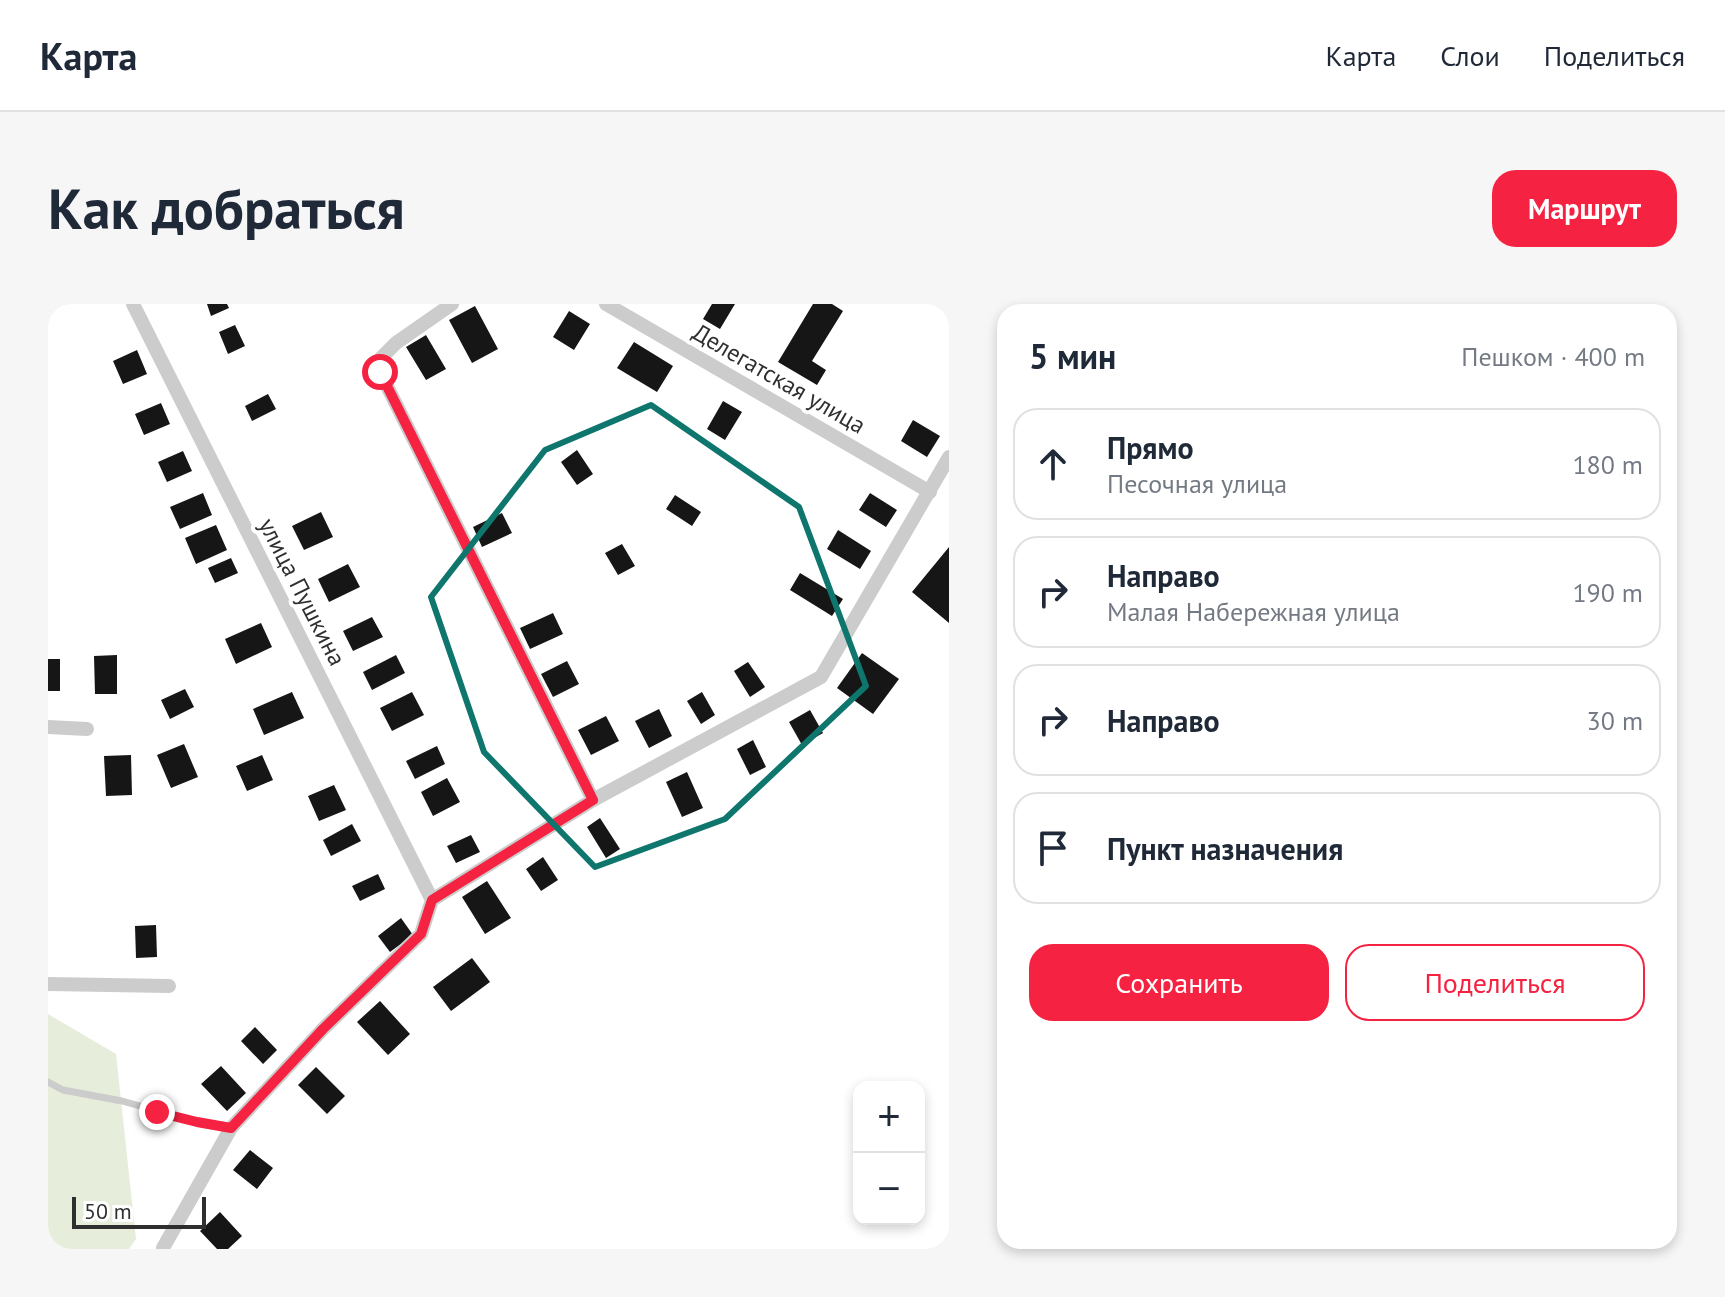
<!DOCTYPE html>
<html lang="ru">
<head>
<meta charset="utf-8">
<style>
	:root { --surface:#fff; --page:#f6f6f7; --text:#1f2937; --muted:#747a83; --line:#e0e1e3; --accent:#f52241 }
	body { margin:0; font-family:"PT Sans",sans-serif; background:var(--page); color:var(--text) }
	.controls { position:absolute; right:24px; bottom:24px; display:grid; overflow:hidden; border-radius:16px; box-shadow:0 4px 12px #0003 }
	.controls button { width:72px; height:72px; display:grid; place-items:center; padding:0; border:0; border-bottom:2px solid var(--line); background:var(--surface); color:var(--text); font:40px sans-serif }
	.scale { position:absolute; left:24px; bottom:20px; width:134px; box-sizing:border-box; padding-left:8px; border:4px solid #2f2f2f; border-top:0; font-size:22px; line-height:28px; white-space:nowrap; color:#2f2f2f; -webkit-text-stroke:6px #fff; paint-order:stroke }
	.stop { position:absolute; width:24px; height:24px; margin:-18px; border:6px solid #f52241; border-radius:50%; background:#fff }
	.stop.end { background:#f52241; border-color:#fff; box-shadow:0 2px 8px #0008 }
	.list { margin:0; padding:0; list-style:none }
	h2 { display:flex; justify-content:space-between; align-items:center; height:104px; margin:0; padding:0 32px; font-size:34px }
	h2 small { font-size:26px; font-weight:400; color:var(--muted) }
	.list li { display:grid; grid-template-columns:52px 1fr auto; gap:24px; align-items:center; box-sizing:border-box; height:112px; margin:0 16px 16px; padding:0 16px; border:2px solid var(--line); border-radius:24px }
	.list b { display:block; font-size:30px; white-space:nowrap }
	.list p { margin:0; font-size:26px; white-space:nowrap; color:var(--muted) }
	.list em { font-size:26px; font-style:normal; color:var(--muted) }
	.actions { display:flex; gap:16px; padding:24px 32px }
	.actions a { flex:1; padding:18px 0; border:2px solid var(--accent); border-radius:24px; text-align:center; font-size:28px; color:var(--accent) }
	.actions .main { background:var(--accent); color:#fff }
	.icon { flex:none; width:44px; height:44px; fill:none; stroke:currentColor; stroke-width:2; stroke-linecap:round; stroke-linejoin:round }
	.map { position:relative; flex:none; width:901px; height:945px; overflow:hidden; border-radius:24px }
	header { display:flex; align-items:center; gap:48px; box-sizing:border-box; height:112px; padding:0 40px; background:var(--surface); border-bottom:2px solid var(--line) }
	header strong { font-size:38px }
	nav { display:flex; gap:44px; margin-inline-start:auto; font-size:28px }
	.intro { display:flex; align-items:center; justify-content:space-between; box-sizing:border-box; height:192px; padding:0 48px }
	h1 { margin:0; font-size:56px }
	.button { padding:20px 36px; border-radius:24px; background:var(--accent); color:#fff; font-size:28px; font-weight:700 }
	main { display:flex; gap:48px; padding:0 48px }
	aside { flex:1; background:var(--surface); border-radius:24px; box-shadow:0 4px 12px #0003 }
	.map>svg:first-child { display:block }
</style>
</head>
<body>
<header>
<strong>Карта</strong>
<nav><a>Карта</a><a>Слои</a><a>Поделиться</a></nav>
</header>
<div class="intro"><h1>Как добраться</h1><a class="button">Маршрут</a></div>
<main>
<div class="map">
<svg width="901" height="945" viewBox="0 0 901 945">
	<rect width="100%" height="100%" fill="#fff"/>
	<path fill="#e6eddb" d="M0,710L68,750L88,935L81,945H0Z"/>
	<path fill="#161616" d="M159,0H179L181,4L163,12Z
		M664,0H687L672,25L655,15Z
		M765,0H784L795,7L764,57L778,66L769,81L730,58Z
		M427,2L450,45L424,59L401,16Z
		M521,7L542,20L526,46L505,33Z
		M187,21L197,42L180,50L171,28Z
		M378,31L398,65L378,76L358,43Z
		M586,38L625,62L609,88L569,64Z
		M89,46L99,70L75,80L65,57Z
		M220,90L228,105L204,117L197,102Z
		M675,97L694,108L677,136L659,125Z
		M113,99L122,120L96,131L87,110Z
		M865,116L892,132L879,153L853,137Z
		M529,146L545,170L529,181L513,158Z
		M135,147L144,167L119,178L110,158Z
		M155,189L164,211L132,225L122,203Z
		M822,189L849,206L838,223L811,206Z
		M627,191L653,208L644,222L618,205Z
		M273,208L285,233L256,246L244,222Z
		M454,209L464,229L434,243L425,223Z
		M168,221L179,246L148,260L137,234Z
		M790,226L823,247L812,265L779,245Z
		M574,240L587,262L570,271L557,249Z
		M901,243V319L864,288Z
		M183,254L190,269L167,279L160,264Z
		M300,260L312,283L281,298L270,275Z
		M752,269L795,295L784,312L742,286Z
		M505,309L515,330L482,345L472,324Z
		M324,313L335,333L305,347L295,327Z
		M213,319L224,343L188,360L177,335Z
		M814,349L851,375L825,410L789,384Z
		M69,351V390H47L46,352Z
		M348,351L357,369L324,386L315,368Z
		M0,355H12V387H0Z
		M519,357L531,380L505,393L493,370Z
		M700,358L717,383L702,393L686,367Z
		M137,385L146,403L122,415L113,396Z
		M244,388L256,414L216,431L205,405Z
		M364,388L376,411L344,427L332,404Z
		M654,388L667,411L653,420L639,397Z
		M611,405L624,432L601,444L587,417Z
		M762,406L775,429L754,441L741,418Z
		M558,412L571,437L543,451L530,426Z
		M705,436L718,463L702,471L689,445Z
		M136,440L150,473L123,484L109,451Z
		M389,442L397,460L367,475L358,457Z
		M83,451L84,491L58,492L56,452Z
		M214,451L225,476L199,487L188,462Z
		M639,468L655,504L634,513L618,478Z
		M399,474L412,498L385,512L373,488Z
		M286,481L298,506L271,517L260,492Z
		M552,514L572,545L558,554L539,523Z
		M304,520L313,537L283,552L275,536Z
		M423,531L432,548L408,559L399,542Z
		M495,553L510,576L493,587L478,565Z
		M330,570L337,585L312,597L304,582Z
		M439,577L463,614L437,630L414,593Z
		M353,614L365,631L342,648L330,632Z
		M108,621L109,653L88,654L87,622Z
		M424,654L442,678L403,707L385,683Z
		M332,697L362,730L340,751L309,718Z
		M207,723L229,746L215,760L193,737Z
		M173,762L198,789L179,807L153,780Z
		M268,763L297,792L279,810L250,781Z
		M202,846L225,864L209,885L185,866Z
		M172,908L194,932L180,945H169L152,927Z"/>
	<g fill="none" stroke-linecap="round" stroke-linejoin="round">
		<path stroke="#ccc" stroke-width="7" d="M0,778L15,786L74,797L149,818L183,824"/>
		<path stroke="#ccc" stroke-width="14" d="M85,0L384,596
			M404,0L348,39L332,55V68L545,496
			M558,0L882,188
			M0,423L39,425
			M0,680L121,682
			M115,944L183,824L275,725L373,630L384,596L545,496L773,373L901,153"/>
	</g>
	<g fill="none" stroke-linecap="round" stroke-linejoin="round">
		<path stroke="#f52241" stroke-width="10" d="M109,808L149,818L183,824L275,725L373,630L384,596L545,496L332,68"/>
	</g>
	<path fill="none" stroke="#0f766e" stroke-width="6" stroke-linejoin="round" d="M603,101L751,203L818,382L677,515L547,563L436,448L383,293L497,146Z"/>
	<g text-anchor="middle" stroke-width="8" stroke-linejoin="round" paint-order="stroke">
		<g font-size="24" fill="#2f2f2f" stroke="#fff">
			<text transform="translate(731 75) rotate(30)" y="8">Делегатская улица</text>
			<text transform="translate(254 288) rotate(63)" y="8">улица Пушкина</text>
		</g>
	</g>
</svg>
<div class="controls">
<button>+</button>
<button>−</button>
</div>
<div class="scale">50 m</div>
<div class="stop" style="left:332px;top:68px"></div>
<div class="stop end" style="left:109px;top:808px"></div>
</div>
<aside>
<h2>5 мин<small>Пешком · 400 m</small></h2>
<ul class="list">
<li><svg class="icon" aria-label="ahead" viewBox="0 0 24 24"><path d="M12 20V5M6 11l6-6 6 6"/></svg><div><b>Прямо</b><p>Песочная улица</p></div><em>180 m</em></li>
<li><svg class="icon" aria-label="right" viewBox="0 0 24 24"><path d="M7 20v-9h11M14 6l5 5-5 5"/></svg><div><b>Направо</b><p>Малая Набережная улица</p></div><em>190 m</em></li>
<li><svg class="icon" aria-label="right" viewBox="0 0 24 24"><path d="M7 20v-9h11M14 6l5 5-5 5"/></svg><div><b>Направо</b></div><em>30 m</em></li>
<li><svg class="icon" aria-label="arrive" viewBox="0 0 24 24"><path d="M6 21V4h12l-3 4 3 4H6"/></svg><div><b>Пункт назначения</b></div></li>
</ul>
<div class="actions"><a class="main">Сохранить</a><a>Поделиться</a></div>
</aside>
</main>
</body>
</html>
